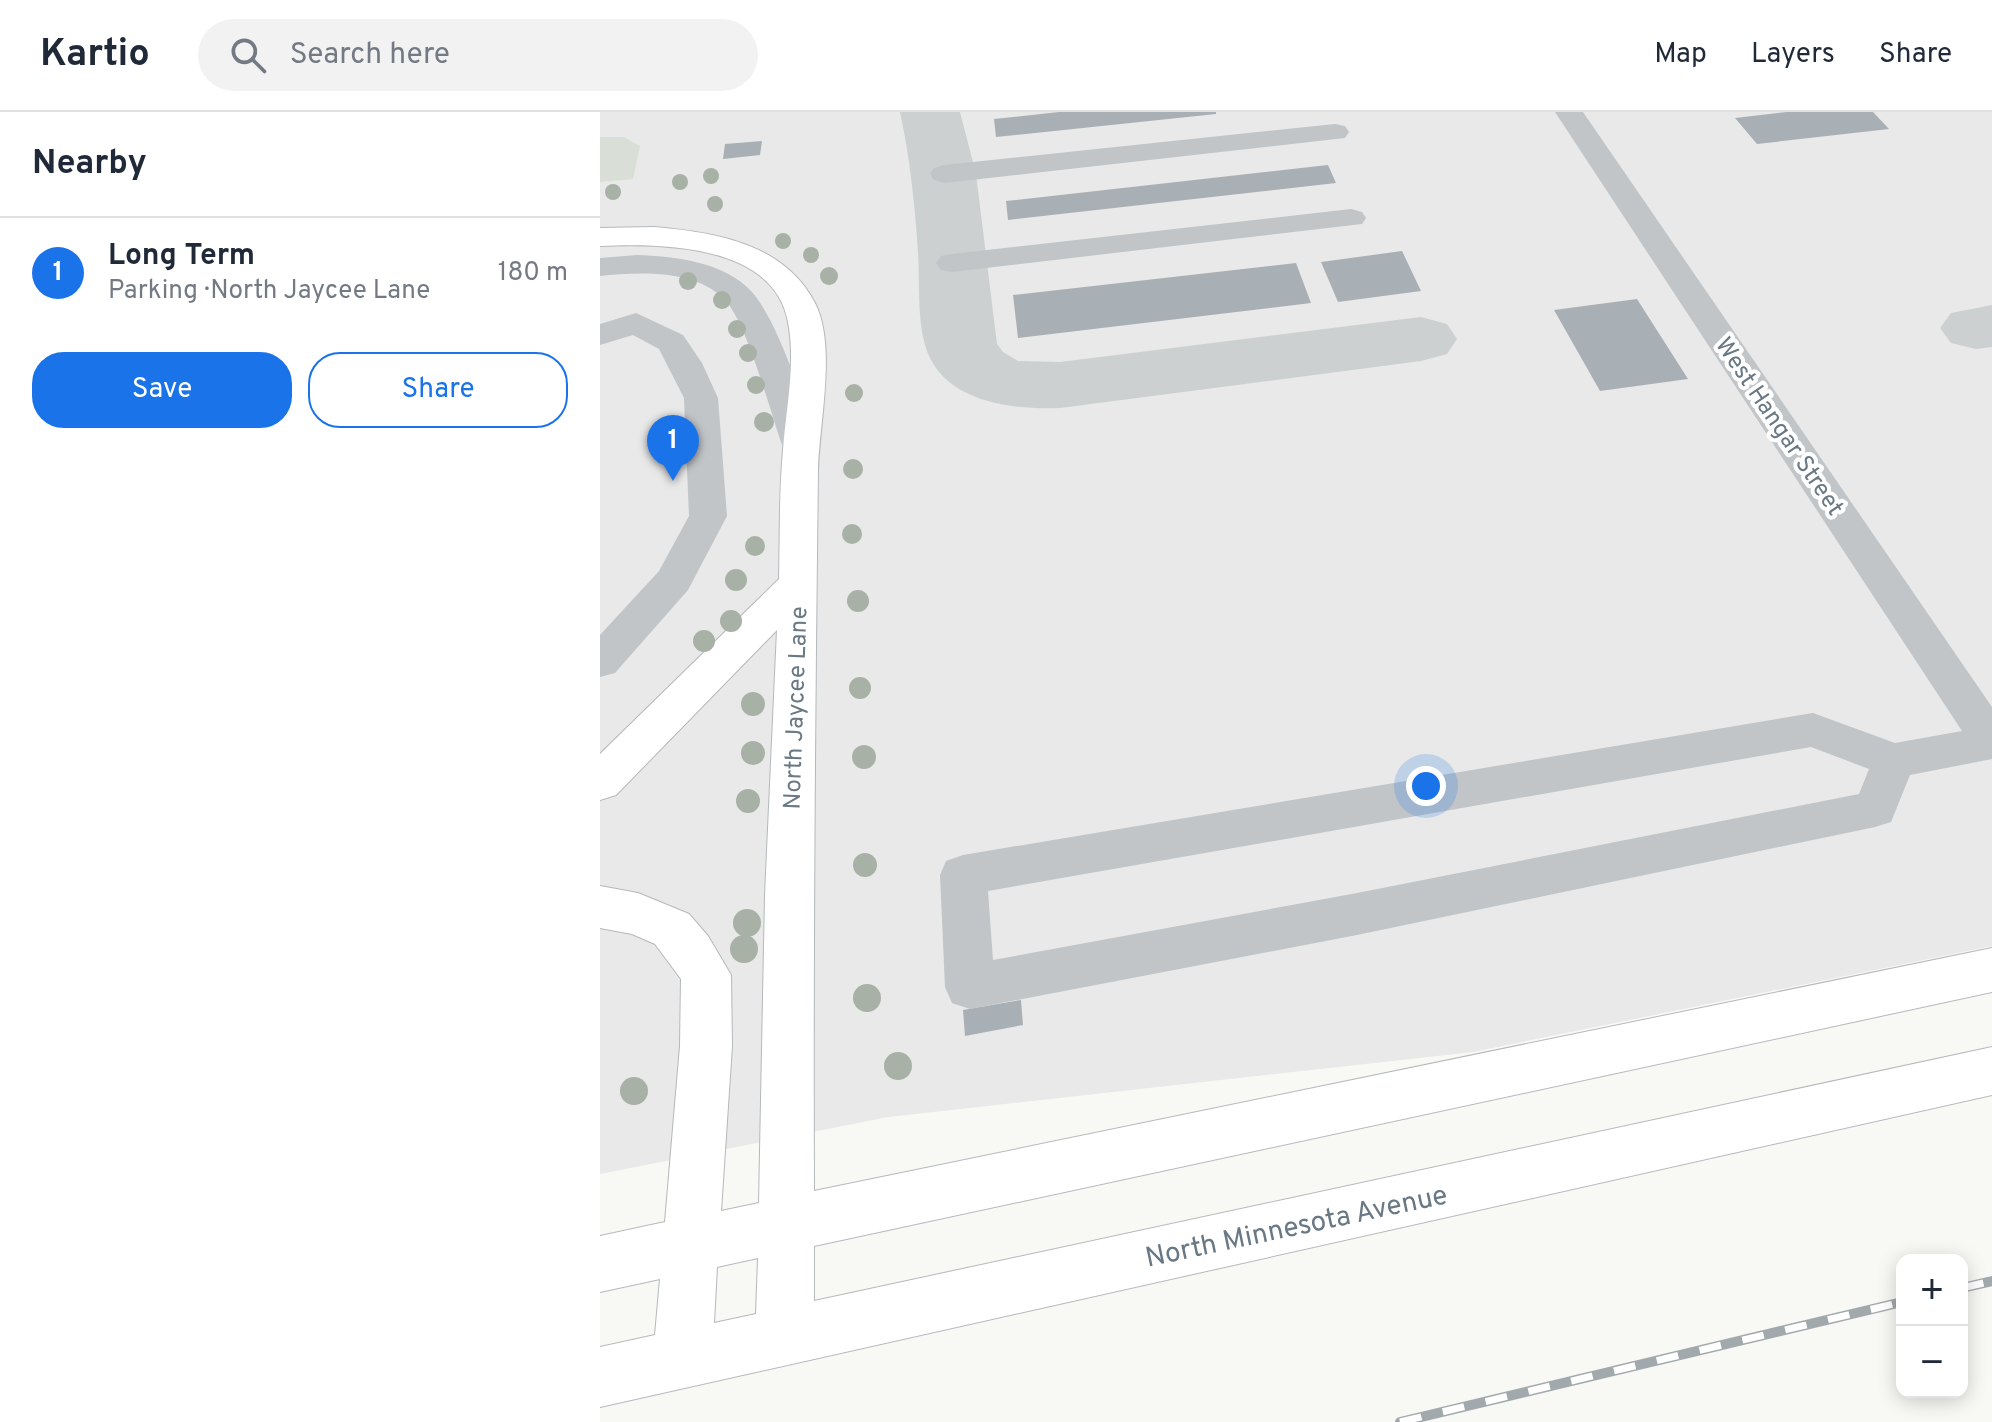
<!DOCTYPE html>
<html lang="en">
<head>
<meta charset="utf-8">
<style>
	:root { --surface:#fff; --page:#f2f2f3; --text:#1f2937; --muted:#747a83; --line:#e0e1e3; --accent:#1a73e8 }
	body { margin:0; font-family:Overpass,sans-serif; background:var(--page); color:var(--text) }
	.controls { position:absolute; right:24px; bottom:24px; display:grid; overflow:hidden; border-radius:16px; box-shadow:0 4px 20px #0003 }
	.controls button { width:72px; height:72px; display:grid; place-items:center; padding:0; border:0; border-bottom:2px solid var(--line); background:var(--surface); color:var(--text); font:40px sans-serif }
	.you { position:absolute; left:826px; top:674px; width:28px; height:28px; margin:-20px; border:6px solid #fff; border-radius:50%; background:#1a73e8; box-shadow:0 0 0 12px #1a73e833 }
	.badge { display:grid; place-items:center; width:52px; height:52px; border-radius:50%; background:var(--accent); color:#fff; font-size:26px; font-weight:700 }
	.pin { position:absolute; translate:-50% -66px; filter:drop-shadow(0 2px 4px #0008) }
	.pin::after { content:''; position:absolute; top:42px; width:28px; height:24px; background:inherit; clip-path:polygon(0 0,100% 0,50% 100%) }
	.list { margin:0; padding:0; list-style:none }
	h2 { display:flex; justify-content:space-between; align-items:center; height:104px; margin:0; padding:0 32px; font-size:34px }
	h2 small { font-size:26px; font-weight:400; color:var(--muted) }
	.list li { display:grid; grid-template-columns:52px 1fr auto; gap:24px; align-items:center; box-sizing:border-box; height:112px; padding:0 32px; border-top:2px solid var(--line) }
	.list b { display:block; font-size:30px; white-space:nowrap }
	.list p { margin:0; font-size:26px; white-space:nowrap; color:var(--muted) }
	.list em { font-size:26px; font-style:normal; color:var(--muted) }
	.actions { display:flex; gap:16px; padding:24px 32px }
	.actions a { flex:1; padding:18px 0; border:2px solid var(--accent); border-radius:32px; text-align:center; font-size:28px; color:var(--accent) }
	.actions .main { background:var(--accent); color:#fff }
	.icon { flex:none; width:44px; height:44px; fill:none; stroke:currentColor; stroke-width:2; stroke-linecap:round; stroke-linejoin:round }
	.map { position:relative; flex:none; width:1392px; height:1310px; overflow:hidden }
	header { display:flex; align-items:center; gap:48px; box-sizing:border-box; height:112px; padding:0 40px; background:var(--surface); border-bottom:2px solid var(--line) }
	header strong { font-size:38px }
	nav { display:flex; gap:44px; margin-inline-start:auto; font-size:28px }
	.search { width:560px; height:72px; background:var(--page); display:flex; align-items:center; gap:20px; box-sizing:border-box; padding:0 28px; border-radius:44px; color:var(--muted); font-size:30px }
	main { display:flex }
	aside { flex:1; background:var(--surface) }
	.map>svg:first-child { display:block }
</style>
</head>
<body>
<header>
<strong>Kartio</strong>
<div class="search"><svg class="icon" aria-label="search" viewBox="0 0 24 24"><circle cx="10" cy="10" r="6"/><path d="M15 15l6 6"/></svg>Search here</div>
<nav><a>Map</a><a>Layers</a><a>Share</a></nav>
</header>
<main>
<aside>
<h2>Nearby<small></small></h2>
<ul class="list">
<li><span class="badge">1</span><div><b>Long Term</b><p>Parking · North Jaycee Lane</p></div><em>180 m</em></li>
</ul>
<div class="actions"><a class="main">Save</a><a>Share</a></div>
</aside>
<div class="map">
<svg width="1392" height="1310" viewBox="0 0 1392 1310">
	<rect width="100%" height="100%" fill="#f8f8f5"/>
	<path fill="#e8e9e8" d="M0,0H1392V834L873,940L288,1005L0,1062Z"/>
	<path fill="#d9ded6" d="M0,25H24L40,34L33,67L0,70Z"/>
	<g fill="none" stroke-linecap="round" stroke-linejoin="round">
		<path fill="#cdd0d1" fill-rule="evenodd" d="M300,0H360L376,62L397,232L403,240L418,249L460,250L821,205L847,212L857,227L847,242L821,249L460,296C411,298 341,290 325,233C317,205 320,170 318,141C315,93 310,47 300,0Z
			M1392,193V235L1376,237L1351,231L1340,216L1351,201Z"/>
	</g>
	<path fill="#a8b0b5" d="M459,0H616V2L396,25L394,7Z
		M1186,0H1273L1289,17L1157,32L1135,6Z
		M162,29L160,43L123,47L125,32Z
		M728,53L736,71L408,108L406,89Z
		M802,139L821,179L738,190L721,150Z
		M696,151L711,191L418,226L413,183Z
		M1037,187L1088,267L1000,279L954,198Z
		M421,888L423,913L365,924L363,898Z"/>
	<g fill="none" stroke-linecap="round" stroke-linejoin="round">
		<g stroke="#b4b9bc" stroke-width="2">
			<path id="major" d="M53,115C114,120 184,131 215,191C237,234 219,311 218,359C215,598 213,839 214,1079L1392,836V880L214,1134V1189L1392,935V983L0,1295V1235L55,1223L60,1167L0,1180V1124L65,1110L80,934L81,867L55,832L32,822L0,816V774L38,781L89,802L108,824L131,863L132,934L121,1099L159,1091L165,783L177,518L16,683L0,688V642L179,467C180,424 179,381 183,338C186,296 196,252 188,210C174,132 61,131 0,134V116ZM158,1146L156,1202L114,1211L117,1155Z"/>
		</g>
		<path fill="#c1c5c8" fill-rule="evenodd" d="M955,0H983L1392,595V647L1310,663L1291,710L1275,715L757,823L370,897L352,891L345,875L340,763L346,749L363,743L1213,601L1295,631L1362,619ZM1211,635L1269,657L1259,682L757,781L393,848L388,779Z
			M735,12L745,14L749,20L745,26L344,71L334,68L330,62L334,56L344,53Z
			M751,97L762,100L766,106L762,112L352,160L341,158L336,151L341,144L352,142Z
			M37,143C74,144 125,150 152,180C181,214 202,290 218,333L213,341L200,345L187,341L182,333C170,298 149,220 129,193C101,156 40,160 0,164V146Z
			M36,201L83,223L102,251L118,286L127,404L88,478L15,561L0,565V523L59,459L89,404L84,286L59,237L33,223L0,233V212Z"/>
		<use href="#major" fill="#fff" fill-rule="evenodd"/>
		<g stroke="#a2a9ad" stroke-width="10">
			<path id="rail" d="M1362,1176L1392,1169
				M800,1310L1302,1190"/>
		</g>
		<use href="#rail" stroke="#fff" stroke-width="7" stroke-dasharray="22" stroke-linecap="butt"/>
	</g>
	<g fill="#a8b1a5">
		<circle cx="111" cy="64" r="8"/>
		<circle cx="80" cy="70" r="8"/>
		<circle cx="13" cy="80" r="8"/>
		<circle cx="115" cy="92" r="8"/>
		<circle cx="183" cy="129" r="8"/>
		<circle cx="211" cy="143" r="8"/>
		<circle cx="229" cy="164" r="9"/>
		<circle cx="88" cy="169" r="9"/>
		<circle cx="122" cy="188" r="9"/>
		<circle cx="137" cy="217" r="9"/>
		<circle cx="148" cy="241" r="9"/>
		<circle cx="156" cy="273" r="9"/>
		<circle cx="254" cy="281" r="9"/>
		<circle cx="164" cy="310" r="10"/>
		<circle cx="253" cy="357" r="10"/>
		<circle cx="252" cy="422" r="10"/>
		<circle cx="155" cy="434" r="10"/>
		<circle cx="136" cy="468" r="11"/>
		<circle cx="258" cy="489" r="11"/>
		<circle cx="131" cy="509" r="11"/>
		<circle cx="104" cy="529" r="11"/>
		<circle cx="260" cy="576" r="11"/>
		<circle cx="153" cy="592" r="12"/>
		<circle cx="153" cy="641" r="12"/>
		<circle cx="264" cy="645" r="12"/>
		<circle cx="148" cy="689" r="12"/>
		<circle cx="265" cy="753" r="12"/>
		<circle cx="147" cy="811" r="14"/>
		<circle cx="144" cy="837" r="14"/>
		<circle cx="267" cy="886" r="14"/>
		<circle cx="298" cy="954" r="14"/>
		<circle cx="34" cy="979" r="14"/>
	</g>
	<g text-anchor="middle" stroke-width="8" stroke-linejoin="round" paint-order="stroke">
		<g font-size="24" fill="#687884" stroke="#fff">
			<text transform="translate(1180 314) rotate(56)" y="8">West Hangar Street</text>
			<text transform="translate(195 596) rotate(-88)" y="8">North Jaycee Lane</text>
		</g>
		<g font-size="28" fill="#687884" stroke="#fff">
			<text transform="translate(696 1113) rotate(-12)" y="10">North Minnesota Avenue</text>
		</g>
	</g>
</svg>
<div class="controls">
<button>+</button>
<button>−</button>
</div>
<div class="you"></div>
<div class="pin badge" style="left:73px;top:369px">1</div>
</div>
</main>
</body>
</html>
